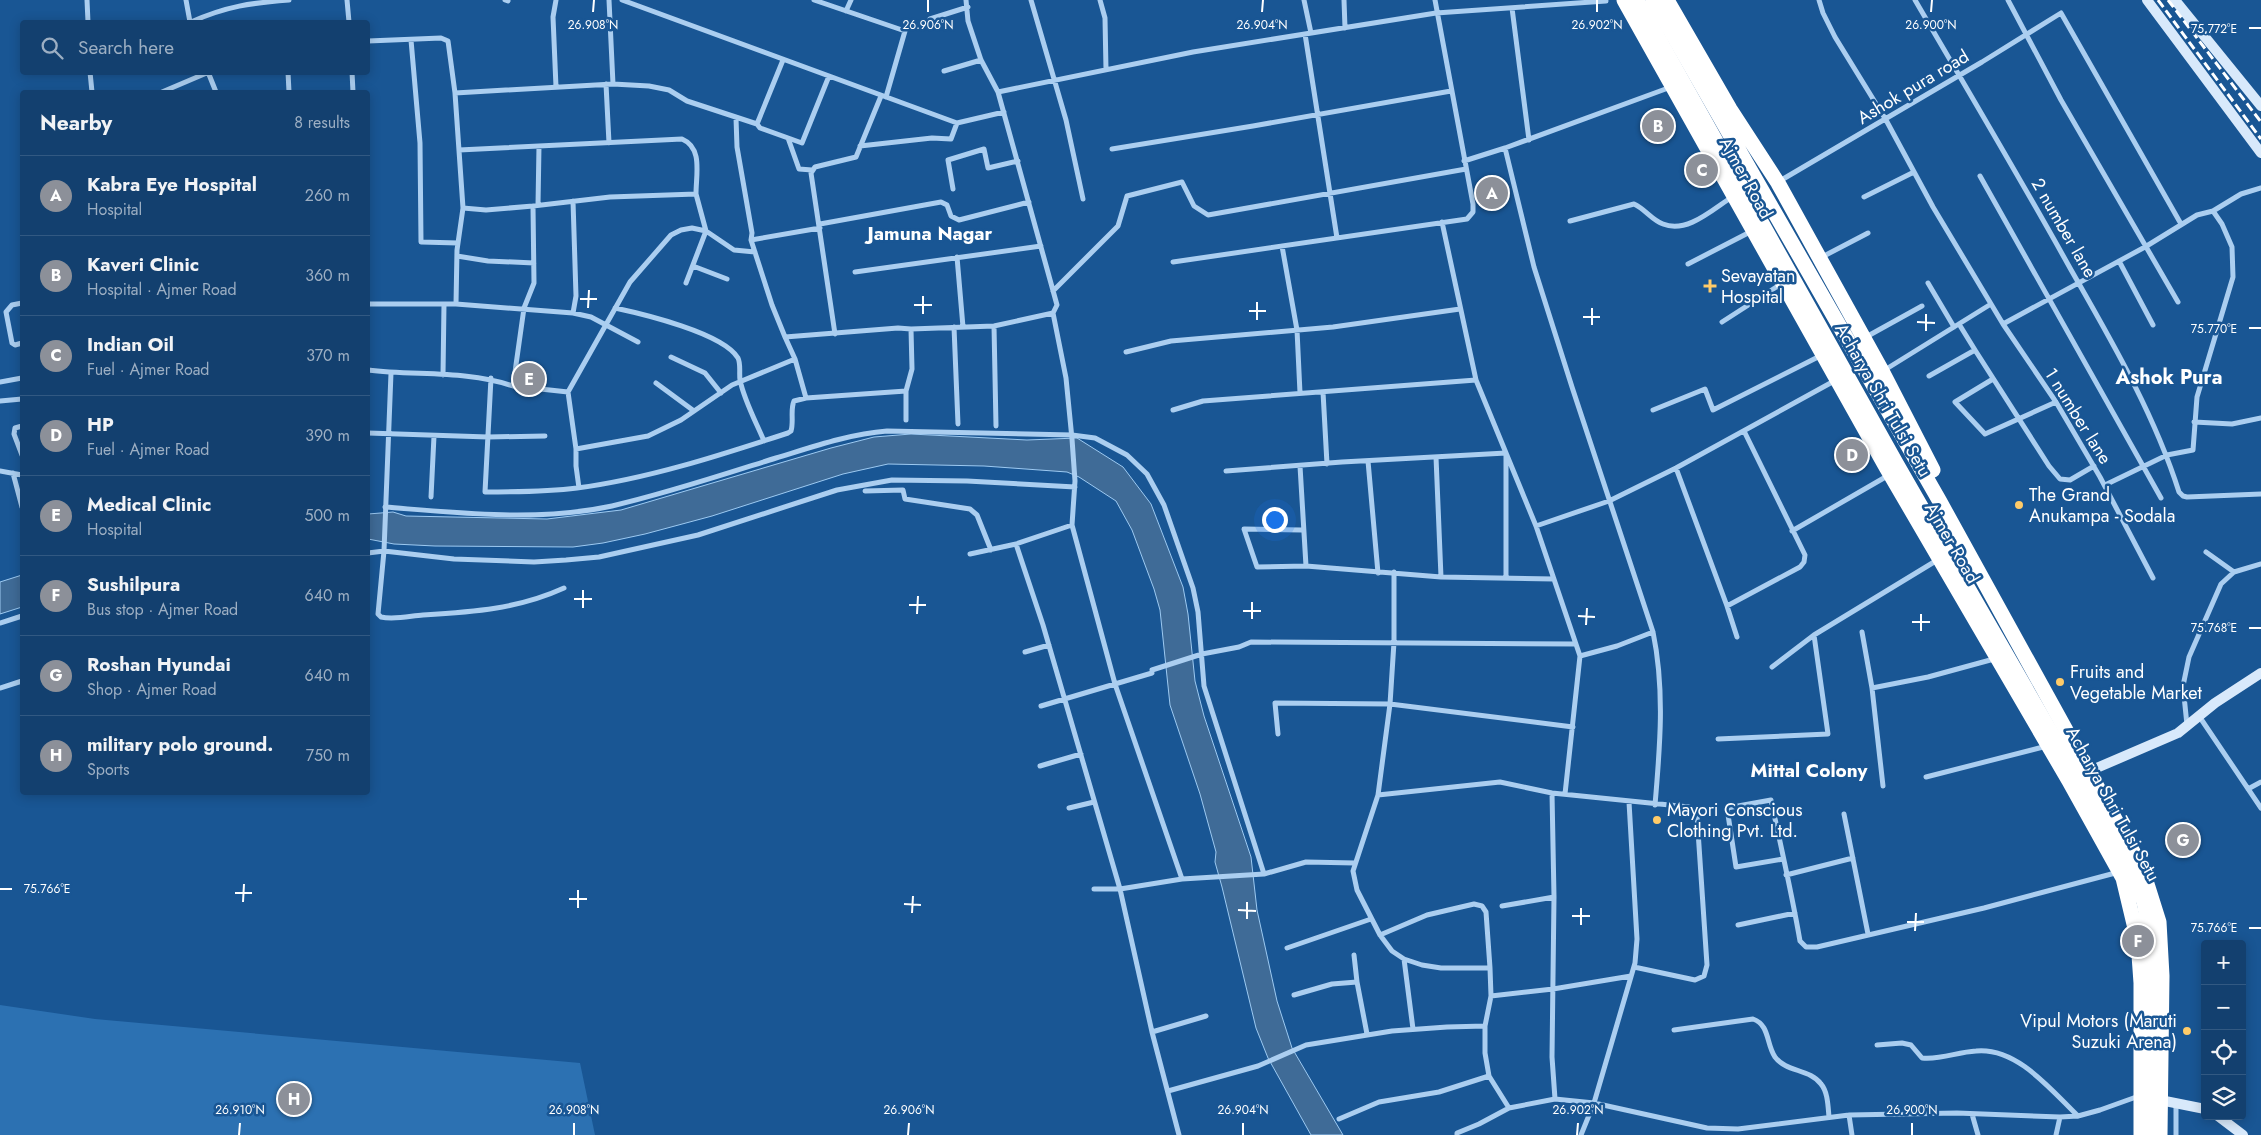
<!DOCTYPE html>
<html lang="en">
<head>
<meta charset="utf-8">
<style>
	:root { --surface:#13406f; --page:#204b77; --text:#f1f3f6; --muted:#9dafc3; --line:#325982; --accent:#8c9099 }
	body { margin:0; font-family:Jost,sans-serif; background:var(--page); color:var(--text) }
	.controls { position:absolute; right:15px; bottom:15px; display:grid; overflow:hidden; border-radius:5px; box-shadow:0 2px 12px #0003 }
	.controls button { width:45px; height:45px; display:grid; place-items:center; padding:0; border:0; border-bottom:1px solid var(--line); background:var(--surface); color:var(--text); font:25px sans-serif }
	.you { position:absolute; left:1274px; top:519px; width:18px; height:18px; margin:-12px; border:4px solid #fff; border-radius:50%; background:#1a73e8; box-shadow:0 0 0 8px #1a73e833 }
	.badge { display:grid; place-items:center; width:32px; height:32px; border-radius:50%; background:var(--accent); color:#fff; font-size:16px; font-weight:700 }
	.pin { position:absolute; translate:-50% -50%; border:2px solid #fff; box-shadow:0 1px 5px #0006 }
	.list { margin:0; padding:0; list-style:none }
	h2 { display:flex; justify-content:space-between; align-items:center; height:65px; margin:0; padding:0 20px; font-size:21px }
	h2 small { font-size:16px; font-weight:400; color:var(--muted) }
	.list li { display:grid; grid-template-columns:32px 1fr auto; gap:15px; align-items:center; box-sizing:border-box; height:80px; padding:0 20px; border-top:1px solid var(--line) }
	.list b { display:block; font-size:19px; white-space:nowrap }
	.list p { margin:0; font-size:16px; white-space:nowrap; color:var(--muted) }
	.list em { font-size:16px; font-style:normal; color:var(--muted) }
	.icon { flex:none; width:28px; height:28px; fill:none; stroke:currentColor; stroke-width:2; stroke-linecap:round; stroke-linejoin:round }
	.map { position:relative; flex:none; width:2261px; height:1135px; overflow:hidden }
	.search { position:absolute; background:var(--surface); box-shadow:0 2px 12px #0003; left:20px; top:20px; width:350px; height:55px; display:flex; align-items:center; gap:12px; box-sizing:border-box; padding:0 18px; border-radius:5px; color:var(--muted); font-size:19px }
	.panel { position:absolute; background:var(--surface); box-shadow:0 2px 12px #0003; left:20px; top:90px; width:350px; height:705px; border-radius:5px }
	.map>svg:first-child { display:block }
</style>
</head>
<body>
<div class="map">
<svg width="2261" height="1135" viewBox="0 0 2261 1135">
	<rect width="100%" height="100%" fill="#195694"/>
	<path fill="#2c71b2" d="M0,1005L95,1019L580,1063L595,1135H0Z"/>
	<path fill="#3f6b97" stroke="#9dcaf2" d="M911,434L1027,440L1077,438L1123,467L1151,504L1183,587L1188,614L1195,681L1204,716L1251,857L1257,910L1277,1001L1292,1048L1343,1135H1311L1268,1058L1256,1028L1222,887L1215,862L1216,852L1200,794L1170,705L1160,610L1154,589L1132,530L1116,501L1079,477L1067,472L984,466L888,464L843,474L712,516L645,534L603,543L573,547L435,546L394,544L368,539V514L393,512L406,516L547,519L621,510L831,448L874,437Z
		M22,575V607L0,614V582Z"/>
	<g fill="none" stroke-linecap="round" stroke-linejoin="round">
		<path stroke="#abcef0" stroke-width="5" d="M87,0L88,22
			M186,0L190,22
			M347,0L349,22
			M505,0L508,1
			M609,0L613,84
			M622,0L957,123L1004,112
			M814,0L905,31L886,97
			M1031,0L1066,120L1083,199
			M1100,0L1105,18L1106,70
			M1304,0L1311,33
			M1344,0L1345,28
			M1819,0L1823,13L1835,37L1886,120L1933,207L2003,324L2145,247L2197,215L2213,211L2241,194L2261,188
			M1915,0C1967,89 2020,178 2070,268C2111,340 2154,413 2179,492L2183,496L2187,497L2261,494
			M2008,0L2061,100L2178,302
			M1512,8L1529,140
			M846,11L851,0
			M930,19L968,7
			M191,22C227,6 251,3 289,0
			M1305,34L1337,238
			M411,40L420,143L421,242L458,243
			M368,41L441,38L448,41L455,93L613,84L649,86L669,90L687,101L757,124L783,60
			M944,71L981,60
			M90,72L92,92
			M208,72L216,92
			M288,72L289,92
			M352,72L353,92
			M606,84L609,143
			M556,87L553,17L556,0
			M162,92L209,72
			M998,92L1193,52L1436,13L1606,1
			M455,93L463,208L457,250L456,304
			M736,118L737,147L752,233L751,240L772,305L785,337L898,328L911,329L994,326L1053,313L1057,305L998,92L981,60L968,21L966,0
			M757,124L760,128L802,143L829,76
			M788,138L799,169L812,170
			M860,146L932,138L951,139L957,123
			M1505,148L1534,267L1572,387L1653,632C1665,690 1660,747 1655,805
			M1112,149L1253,126L1451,91
			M459,150L682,139C703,148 696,174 696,194L610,197L533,206
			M1464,161L1505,148L1671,87
			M1980,176L2161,498
			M1778,182L1982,62L2061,13L2181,224
			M953,189L948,160L984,149L988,168L1018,161
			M1864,197L1914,172
			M538,205L539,146
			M1570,221L1634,204C1645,209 1652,220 1663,224C1687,234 1713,209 1732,197
			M1442,222L1476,380L1536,526L1580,656L1565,794
			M820,224L941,202L947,205L951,216L959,220L1029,202
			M751,240L820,228
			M1282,246L1297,330L1300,393
			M457,256L488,261L534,263
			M957,257L963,327
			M1822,257L1868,233
			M2119,261L2153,325
			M1173,262L1467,219L1473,212V204L1435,0
			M1688,264L1752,231
			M693,266L727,279
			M855,272L1041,246
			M686,283L706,231L696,194
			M1928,283L1954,327
			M1053,291L1118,226L1127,196L1182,182L1194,206L1208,215L1466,169
			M22,303L12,305L6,312L12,343L15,345L22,343
			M368,304H456L573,313L591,317L638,342
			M615,308C643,314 723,333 738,358C741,364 739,373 740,380C744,400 756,422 764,441
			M573,313L576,296L573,201
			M1053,313L1066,378L1072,439L1075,481L1072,525L1115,684L1182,879
			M1722,322L1781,284
			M2003,324L2056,402L2100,477L2153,578
			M994,326L996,426
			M954,327L958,424
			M835,334L811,173L815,167L856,157L881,96
			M1866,337L1922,306
			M1975,350L2049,466L2060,479L2070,480L2094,466
			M1126,352L1171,341L1333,327L1460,309
			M671,357L705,373L721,393
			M795,359L806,398
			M368,370C416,376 466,370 513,386L524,308L534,283L533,206L486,210L463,208
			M1883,371L1991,304
			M391,373L384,551L378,614L381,617C394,620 410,616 423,615C473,612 518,609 564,588
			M443,375L444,304
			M1929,376L1975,350L1959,324
			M491,378L485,492C516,492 546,492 577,488C647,479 721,455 788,433L791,431C794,421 790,410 794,401L806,398L906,391
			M1993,379L1955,402L1985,434L2056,402
			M0,382L22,378
			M656,383L694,411
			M513,386L568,392
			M1323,392L1327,464
			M0,401L22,399
			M1173,410L1203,401L1476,380
			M1653,410L1705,389L1713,410L1822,355
			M906,420V391L912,369L911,329
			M2194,422L2232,424L2261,418
			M22,426L15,428L14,434L22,455
			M368,433L488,437L545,436
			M576,449L648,436L681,420L732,385L795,359L785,337
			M1436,457L1441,577
			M1368,461L1378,573
			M1300,466L1306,566
			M1676,468L1727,606L1800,567L1804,562L1805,555L1744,431
			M0,471L22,475
			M1226,471L1342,462L1506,453V578
			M13,473L22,507
			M2105,485L2167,455L2193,450L2197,397L2233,277L2232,247L2222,224L2213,211
			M579,488L576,466V449L568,392L630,282L671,235L681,230L692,228L706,231L734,250L755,252
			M865,491L903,490L905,499L970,509L977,515L991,550
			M431,497L434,436
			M385,507C460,513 538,522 612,506C668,493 722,475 776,458C812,447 849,434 887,431L1072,435L1095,438L1127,455L1147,474L1164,505L1193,588L1198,612L1204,686L1264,874
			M1536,526L1609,501L1676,468L1836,380
			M1302,530L1244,529L1257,567L1306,566L1441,577L1554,579
			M1792,531L1889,475
			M1016,544L1043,625L1120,889L1152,1032L1179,1135
			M368,553L384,551L454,559L534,562L566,560L599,557L698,535L837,490L892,480L967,481L1075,487
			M970,554L1016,544L1072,525
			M1394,572V642L1390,704L1378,795L1353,871L1357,890L1380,935L1392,951L1404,959L1422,965L1441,968H1490L1491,996L1485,1026V1053L1489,1076L1509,1108
			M2234,572L2261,564
			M1727,606L1737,637
			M0,623L22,616
			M1862,632L1872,688L1883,786
			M1025,652L1049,645
			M1580,656L1617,646L1653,632
			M1772,667L1814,635L1939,559
			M1152,670L1202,654L1239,647L1251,642L1576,644
			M0,688L22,681
			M1872,688L1928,677L1994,659
			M1041,706L1152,673
			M2199,716L2261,808
			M2187,725L2183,686L2189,657L2221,584L2234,572L2206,552
			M1278,734L1275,703L1390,704L1573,727
			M1718,739L1828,734L1814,635
			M1040,766L1081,754
			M1926,777L2047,746
			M2248,789L2261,782
			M1552,793L1554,897L1552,1057L1555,1099
			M1378,795L1500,782L1552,793L1689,807L1695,810L1697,816L1707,965L1704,976L1695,980L1634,967
			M1069,808L1094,802
			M1844,814L1868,934
			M1783,859L1736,867L1727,808L1771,800C1781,847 1792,894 1800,941L1806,947H1817L1984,908L2119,872
			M1786,875L1853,858
			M1094,889H1120L1182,879L1264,874L1306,862L1355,863
			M1502,906L1554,897
			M1738,925L1795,913
			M1380,935L1427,915L1474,904L1482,906L1486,912L1490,968
			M1287,948L1371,919
			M1354,955L1357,982L1367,1034
			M1404,959L1413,1029
			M1294,995L1332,984L1357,982
			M1491,996L1553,989L1631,976
			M1674,1030L1753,1019C1770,1025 1766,1044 1775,1057C1786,1072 1810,1069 1821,1084C1828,1092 1828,1107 1829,1117
			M1152,1032L1206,1016
			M1877,1045L1902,1043L1911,1045L1922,1058C1941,1060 1957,1052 1976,1051C2017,1047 2051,1090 2078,1116
			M1168,1091L1258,1066L1306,1045L1392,1031L1447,1027L1485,1026
			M2176,1102V1135
			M1972,1114L1978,1135
			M1849,1115L1852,1135
			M1339,1119L1379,1102L1439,1092L1489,1076
			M1457,1135V1133L1479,1124L1509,1108L1555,1099L1594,1103L1707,1128L1738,1129L1849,1115L1957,1113L2060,1117L2078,1116L2100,1110L2139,1096
			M1581,1135L1594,1103L1635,963L1637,939L1629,802
			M2056,1135L2060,1117"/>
		<path stroke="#d8e9fb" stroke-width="10" d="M2147,0L2261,153
			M2175,0L2261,106
			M2085,773L2178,733L2215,703L2261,673
			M2160,1100L2205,1109
			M2218,1116L2243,1135"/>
		<path stroke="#fff" stroke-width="15" d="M1624,0L1886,467L2069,781L2123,878L2138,941L2141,983V1135
			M1653,0L1939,500L2142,868L2159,922L2162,976L2160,1135
			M1667,0L1730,109L1778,183L1882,371L1933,470"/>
		<path stroke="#fff" stroke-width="3" stroke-dasharray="9 4" stroke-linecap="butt" d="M2158,0L2261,139
			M2168,0L2261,122"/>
		<path stroke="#fff" stroke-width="15" d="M1637,0L1896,463L2133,875L2144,902L2151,940L2149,1135"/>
	</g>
	<path fill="none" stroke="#fff" stroke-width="2" d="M593,12L594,0M928,12V0M1262,12L1263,0M1597,12V0M1931,12L1932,0M2249,28H2261M580,299H597M914,305H932M588,308L589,290M1249,311H1266M923,314V296M1583,317H1600M1257,320V302M1917,322L1935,323M1592,325V308M2249,328H2261M1926,331V314M574,599H592M909,605H926M583,608V590M1243,611H1261M917,614L918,596M1578,616L1595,617M1252,619V602M1912,622H1930M1586,625L1587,608M2249,628H2261M1921,631V614M0,889H12M235,893H252M569,899H587M243,902L244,884M904,904L921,905M578,908V890M1238,910L1256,911M912,913L913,896M1572,916H1590M1247,919V902M1907,922H1924M1581,925V908M2249,928H2261M1915,931L1916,913M239,1135L240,1123M574,1135V1123M908,1135L909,1123M1243,1135V1123M1577,1135L1578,1123M1912,1135V1123"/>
	<g fill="#ffcb69" stroke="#195694" stroke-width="2">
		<path d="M1707.5 278.5h5v5h5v5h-5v5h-5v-5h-5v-5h5z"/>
		<circle cx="2019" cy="505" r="5"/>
		<circle cx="2060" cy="682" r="5"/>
		<circle cx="1657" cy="820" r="5"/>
		<circle cx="2187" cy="1031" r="5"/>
	</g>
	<g text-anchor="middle" stroke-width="5" stroke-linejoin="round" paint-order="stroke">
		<g font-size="18" fill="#fff" stroke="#195694">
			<text transform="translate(1913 87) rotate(-31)" y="6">Ashok pura road</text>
			<text transform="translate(1746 178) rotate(61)" y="6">Ajmer Road</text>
			<text transform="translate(2064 228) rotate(60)" y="6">2 number lane</text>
			<text transform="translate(1883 400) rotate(60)" y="6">Acharya Shri Tulsi Setu</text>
			<text transform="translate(2078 416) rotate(58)" y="6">1 number lane</text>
			<text transform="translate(1952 543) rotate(60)" y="6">Ajmer Road</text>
			<text transform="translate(2113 804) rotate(61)" y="6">Acharya Shri Tulsi Setu</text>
		</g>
		<g font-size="18" fill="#fff" stroke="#195694" text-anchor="start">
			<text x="1721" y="282">Sevayatan<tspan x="1721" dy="21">Hospital</tspan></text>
			<text x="2029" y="501">The Grand<tspan x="2029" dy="21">Anukampa - Sodala</tspan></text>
			<text x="2070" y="678">Fruits and<tspan x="2070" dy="21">Vegetable Market</tspan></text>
			<text x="1667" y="816">Mayori Conscious<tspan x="1667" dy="21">Clothing Pvt. Ltd.</tspan></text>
			<text x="2177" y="1027" text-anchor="end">Vipul Motors (Maruti<tspan x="2177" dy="21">Suzuki Arena)</tspan></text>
		</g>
		<g font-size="19" font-weight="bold" fill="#fff" stroke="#195694">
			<text x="930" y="240">Jamuna Nagar</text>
			<text x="1809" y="777">Mittal Colony</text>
		</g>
		<g font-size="20" font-weight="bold" fill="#fff" stroke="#195694">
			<text x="2169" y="384">Ashok Pura</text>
		</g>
	</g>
	<g font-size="12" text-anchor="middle" fill="#fff" stroke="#195694" stroke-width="5" stroke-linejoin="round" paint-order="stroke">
		<text x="593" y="29">26.908°N</text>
		<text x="928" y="29">26.906°N</text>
		<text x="1262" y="29">26.904°N</text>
		<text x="1597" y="29">26.902°N</text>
		<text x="1931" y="29">26.900°N</text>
		<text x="2214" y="33">75.772°E</text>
		<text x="2214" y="333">75.770°E</text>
		<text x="2214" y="632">75.768°E</text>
		<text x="47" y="893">75.766°E</text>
		<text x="2214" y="932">75.766°E</text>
		<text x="240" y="1114">26.910°N</text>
		<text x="574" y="1114">26.908°N</text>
		<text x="909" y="1114">26.906°N</text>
		<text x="1243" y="1114">26.904°N</text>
		<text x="1578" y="1114">26.902°N</text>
		<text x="1912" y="1114">26.900°N</text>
	</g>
</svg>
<div class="controls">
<button>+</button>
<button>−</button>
<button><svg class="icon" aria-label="locate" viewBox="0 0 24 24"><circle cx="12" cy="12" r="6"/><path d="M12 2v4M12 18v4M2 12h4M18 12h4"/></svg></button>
<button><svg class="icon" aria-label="layers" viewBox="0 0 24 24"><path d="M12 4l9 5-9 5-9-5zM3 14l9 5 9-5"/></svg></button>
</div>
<div class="you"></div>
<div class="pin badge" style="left:1492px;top:193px">A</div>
<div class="pin badge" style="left:1658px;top:126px">B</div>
<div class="pin badge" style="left:1702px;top:170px">C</div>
<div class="pin badge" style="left:1852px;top:455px">D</div>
<div class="pin badge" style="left:529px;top:379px">E</div>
<div class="pin badge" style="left:2138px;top:941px">F</div>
<div class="pin badge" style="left:2183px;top:840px">G</div>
<div class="pin badge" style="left:294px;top:1099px">H</div>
<div class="search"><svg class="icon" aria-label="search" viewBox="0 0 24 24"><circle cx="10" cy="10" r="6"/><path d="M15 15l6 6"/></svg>Search here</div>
<section class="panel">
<h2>Nearby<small>8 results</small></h2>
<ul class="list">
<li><span class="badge">A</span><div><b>Kabra Eye Hospital</b><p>Hospital</p></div><em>260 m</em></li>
<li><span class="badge">B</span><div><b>Kaveri Clinic</b><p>Hospital · Ajmer Road</p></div><em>360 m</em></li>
<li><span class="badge">C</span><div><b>Indian Oil</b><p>Fuel · Ajmer Road</p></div><em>370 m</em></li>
<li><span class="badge">D</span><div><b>HP</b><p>Fuel · Ajmer Road</p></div><em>390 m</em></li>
<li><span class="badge">E</span><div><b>Medical Clinic</b><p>Hospital</p></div><em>500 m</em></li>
<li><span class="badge">F</span><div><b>Sushilpura</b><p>Bus stop · Ajmer Road</p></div><em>640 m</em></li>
<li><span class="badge">G</span><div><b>Roshan Hyundai</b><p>Shop · Ajmer Road</p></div><em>640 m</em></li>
<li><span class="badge">H</span><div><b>military polo ground.</b><p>Sports</p></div><em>750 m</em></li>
</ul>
</section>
</div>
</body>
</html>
